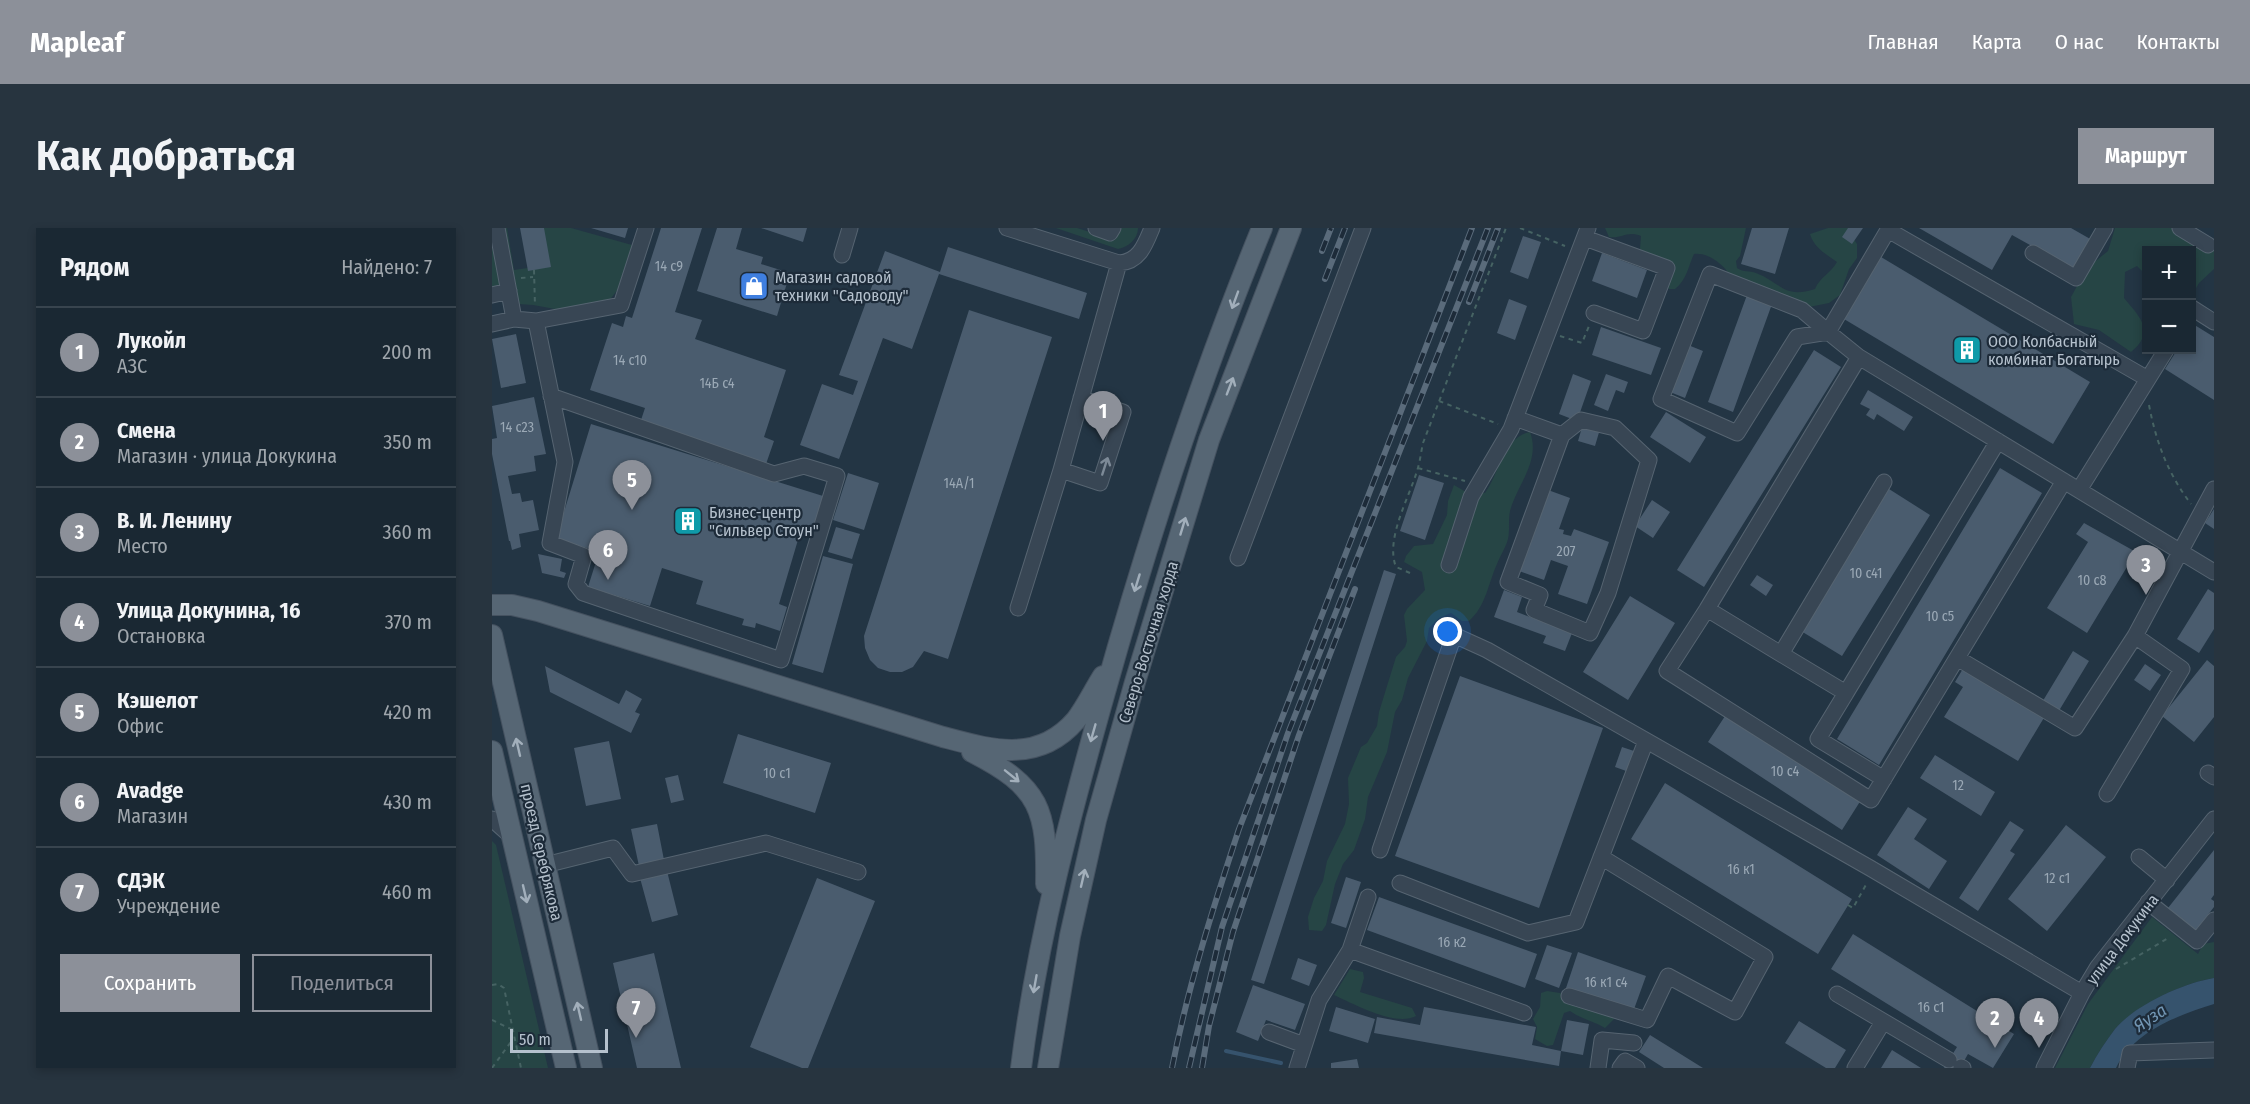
<!DOCTYPE html>
<html lang="ru">
<head>
<meta charset="utf-8">
<style>
	:root { --surface:#1a2833; --page:#27343f; --text:#f1f3f6; --muted:#9fa6ac; --line:#38444e; --accent:#8c9099 }
	body { margin:0; font-family:"Fira Sans Condensed",sans-serif; background:var(--page); color:var(--text) }
	.controls { position:absolute; right:18px; top:18px; display:grid; overflow:hidden; border-radius:0px; box-shadow:0 3px 9px #0003 }
	.controls button { width:54px; height:54px; display:grid; place-items:center; padding:0; border:0; border-bottom:2px solid var(--line); background:var(--surface); color:var(--text); font:30px sans-serif }
	.scale { position:absolute; left:18px; bottom:15px; width:98px; box-sizing:border-box; padding-left:6px; border:3px solid #b5c1cd; border-top:0; font-size:16px; line-height:21px; white-space:nowrap; color:#b5c1cd; -webkit-text-stroke:4px #1d2b39; paint-order:stroke }
	.you { position:absolute; left:956px; top:404px; width:21px; height:21px; margin:-15px; border:4px solid #fff; border-radius:50%; background:#1a73e8; box-shadow:0 0 0 9px #1a73e833 }
	.badge { display:grid; place-items:center; width:39px; height:39px; border-radius:50%; background:var(--accent); color:#fff; font-size:20px; font-weight:700 }
	.pin { position:absolute; translate:-50% -50px; filter:drop-shadow(0 2px 3px #0008) }
	.pin::after { content:''; position:absolute; top:32px; width:21px; height:18px; background:inherit; clip-path:polygon(0 0,100% 0,50% 100%) }
	.list { margin:0; padding:0; list-style:none }
	h2 { display:flex; justify-content:space-between; align-items:center; height:78px; margin:0; padding:0 24px; font-size:26px }
	h2 small { font-size:20px; font-weight:400; color:var(--muted) }
	.list li { display:grid; grid-template-columns:39px 1fr auto; gap:18px; align-items:center; box-sizing:border-box; height:90px; padding:0 24px; border-top:2px solid var(--line) }
	.list b { display:block; font-size:22px; white-space:nowrap }
	.list p { margin:0; font-size:20px; white-space:nowrap; color:var(--muted) }
	.list em { font-size:20px; font-style:normal; color:var(--muted) }
	.actions { display:flex; gap:12px; padding:18px 24px }
	.actions a { flex:1; padding:14px 0; border:2px solid var(--accent); border-radius:0px; text-align:center; font-size:21px; color:var(--accent) }
	.actions .main { background:var(--accent); color:#fff }
	.map { position:relative; flex:none; width:1722px; height:840px; overflow:hidden; border-radius:0px }
	header { display:flex; align-items:center; gap:36px; box-sizing:border-box; height:84px; padding:0 30px; background:var(--accent); color:#fff }
	header strong { font-size:28px }
	nav { display:flex; gap:33px; margin-inline-start:auto; font-size:21px }
	.intro { display:flex; align-items:center; justify-content:space-between; box-sizing:border-box; height:144px; padding:0 36px }
	h1 { margin:0; font-size:42px }
	.button { padding:15px 27px; border-radius:0px; background:var(--accent); color:#fff; font-size:21px; font-weight:700 }
	main { display:flex; gap:36px; padding:0 36px }
	aside { flex:1; background:var(--surface); border-radius:0px; box-shadow:0 3px 9px #0003 }
	.map>svg:first-child { display:block }
</style>
</head>
<body>
<header>
<strong>Mapleaf</strong>
<nav><a>Главная</a><a>Карта</a><a>О нас</a><a>Контакты</a></nav>
</header>
<div class="intro"><h1>Как добраться</h1><a class="button">Маршрут</a></div>
<main>
<aside>
<h2>Рядом<small>Найдено: 7</small></h2>
<ul class="list">
<li><span class="badge">1</span><div><b>Лукойл</b><p>АЗС</p></div><em>200 m</em></li>
<li><span class="badge">2</span><div><b>Смена</b><p>Магазин · улица Докукина</p></div><em>350 m</em></li>
<li><span class="badge">3</span><div><b>В. И. Ленину</b><p>Место</p></div><em>360 m</em></li>
<li><span class="badge">4</span><div><b>Улица Докунина, 16</b><p>Остановка</p></div><em>370 m</em></li>
<li><span class="badge">5</span><div><b>Кэшелот</b><p>Офис</p></div><em>420 m</em></li>
<li><span class="badge">6</span><div><b>Avadge</b><p>Магазин</p></div><em>430 m</em></li>
<li><span class="badge">7</span><div><b>СДЭК</b><p>Учреждение</p></div><em>460 m</em></li>
</ul>
<div class="actions"><a class="main">Сохранить</a><a>Поделиться</a></div>
</aside>
<div class="map">
<svg width="1722" height="840" viewBox="0 0 1722 840">
	<rect width="100%" height="100%" fill="#233544"/>
	<path fill="#264545" d="M0,0H15L22,42L56,37L51,0H79L140,17L131,55L116,74L74,83L41,77L13,75L0,59Z
		M564,0H585L623,12L630,0H646C646,11 636,19 626,21Z
		M1113,0H1254L1248,28L1244,33L1245,40C1252,45 1257,42 1264,45C1290,55 1291,71 1323,61C1328,49 1339,45 1345,34C1334,26 1322,20 1318,6L1336,0H1359L1361,10L1365,16V30L1357,41L1348,67L1337,75L1317,79L1240,51C1234,38 1217,24 1202,26C1196,39 1195,51 1183,61H1177L1148,21L1149,8C1135,2 1130,11 1117,9Z
		M1623,0H1682L1713,20L1722,23V41L1707,55L1700,67V22H1654V47L1645,38L1633,44L1632,70C1648,89 1664,104 1639,124L1607,102L1582,96L1579,69L1595,40L1616,23Z
		M1038,204C1049,233 1025,257 1018,283C1016,292 1018,302 1016,311C1014,319 1008,328 1005,336C996,356 994,378 977,393H970L959,385L947,390L937,400L935,413L916,450L910,472L903,484L895,524L876,569L873,591L862,622L851,636L843,656L834,697L830,703L817,702L816,689L822,670L831,653L835,633L853,596L857,576L856,550L869,519L875,515L885,498L887,484L904,429L913,419L915,413L912,387L915,381L933,362L930,344L912,334L914,328L922,318L941,316L955,287L956,273L962,257L974,264L993,265C1007,247 1011,209 1038,204Z
		M0,613L4,617L56,840H0Z
		M1660,689L1706,726L1711,716L1722,714V750C1691,755 1644,777 1623,801C1614,813 1605,826 1598,840H1563L1596,776Z
		M858,741L871,744L872,750L868,764L920,780L924,788C903,799 862,776 842,767Z
		M1055,763L1068,765L1119,785L1122,791L1113,800C1102,793 1089,791 1078,783L1072,785L1061,817L1055,818L1043,811L1045,799L1041,791L1048,779L1049,765Z"/>
	<path fill="#36536d" d="M1722,750V776C1686,787 1641,804 1624,840H1598C1605,826 1614,813 1623,801C1643,777 1691,755 1722,750Z"/>
	<g fill="none" stroke-linecap="round" stroke-linejoin="round">
		<path stroke="#36536d" stroke-width="4" d="M734,823L789,835"/>
	</g>
	<path fill="#4a5c6e" d="M28,0H52L59,39L36,43Z
		M99,0H136L133,10Z
		M169,0H210L183,84L210,92L203,111L294,142L272,209L282,213L274,236L149,192L153,180L98,162L120,95L131,99L134,88L140,90Z
		M225,0H250L244,21L271,29L269,36L298,45L285,88L205,63Z
		M269,0H315L311,14Z
		M1260,0H1297L1283,46L1249,36Z
		M1356,0H1371L1360,16L1350,9Z
		M1427,0H1579L1600,12L1583,42L1520,7L1500,42Z
		M1031,8L1049,14L1036,51L1018,44Z
		M456,19L595,65L587,91L447,46L420,121L391,110L347,231L308,217L330,156L361,167L366,153L347,147L393,23L448,44Z
		M1110,25L1155,42L1145,70L1100,53Z
		M1389,29L1598,154L1561,216L1352,91Z
		M1255,67L1280,76L1241,184L1216,174Z
		M1017,71L1035,78L1023,112L1005,105Z
		M477,82L560,109L456,431L432,423L421,439L410,444H398L386,440L378,432L373,420L372,408Z
		M1701,96L1722,109V172L1673,141L1685,122H1700V99Z
		M1109,99L1169,120L1159,147L1100,127Z
		M24,106L34,155L9,160L0,111Z
		M1196,117L1211,123L1193,170L1178,164Z
		M1322,122L1349,139L1212,359L1185,342Z
		M1081,146L1099,153L1085,193L1067,186Z
		M1114,146L1136,154L1132,165L1124,162L1116,183L1102,177Z
		M1376,162L1421,189L1412,203L1385,186L1382,192L1374,187L1378,181L1368,176Z
		M42,169L54,226L42,228L44,243L16,248L20,266L28,265L30,274L41,272L47,302L27,306L29,319L20,322L18,313H17L0,226V211L5,210L0,178Z
		M1174,184L1214,209L1198,235L1158,209Z
		M99,196L331,268L319,308L308,305L287,376L295,379L288,403L264,395L263,400L250,397L252,391L204,376L211,353L170,340L158,378L96,359L107,324L64,310Z
		M1091,196L1108,201L1103,218L1086,213Z
		M1508,240L1550,265L1387,537L1345,511Z
		M356,245L387,255L372,302L341,292Z
		M927,247L952,255L933,312L908,303Z
		M1397,261L1438,287L1350,428L1309,403Z
		M1056,262L1078,270L1067,301L1072,302L1071,306L1079,308L1082,301L1117,314L1095,376L1066,366L1076,338L1059,332L1052,352L1027,343Z
		M1160,272L1178,284L1161,310L1143,298Z
		M1722,281V301L1713,295Z
		M1592,295L1644,324L1595,405L1555,380L1596,314L1584,306Z
		M344,299L368,306L360,331L336,324Z
		M46,326L70,331L68,343L74,345L72,350L50,345Z
		M331,328L361,336L331,445L300,436Z
		M892,342L904,346L772,756L759,752Z
		M1265,347L1281,357L1274,368L1258,357Z
		M1716,361L1722,365V401L1707,425L1685,411Z
		M1012,362L1030,369L1025,384L1080,405L1073,423L1051,415L1054,408L1002,389Z
		M1138,368L1183,395L1136,472L1091,444Z
		M1581,423L1597,433L1565,486L1549,476Z
		M1715,432L1722,438V489L1702,514L1670,488Z
		M1653,436L1669,447L1658,463L1642,452Z
		M53,438L127,476L134,462L150,471L143,484L148,486L139,505L58,464Z
		M1472,439L1553,488L1526,533L1452,489L1471,459L1463,454Z
		M968,448L1111,500L1047,680L903,628Z
		M1235,485L1369,572L1350,602L1216,514Z
		M246,506L339,535L323,585L231,555Z
		M117,513L129,571L94,578L82,520Z
		M1130,519L1145,524L1137,544L1123,539Z
		M1443,527L1503,564L1489,588L1428,550Z
		M186,547L192,572L179,575L173,550Z
		M1173,555L1360,671L1326,726L1139,611Z
		M1416,579L1435,591L1422,611L1455,633L1437,661L1385,627Z
		M1518,593L1532,602L1518,623L1523,626L1486,683L1467,670Z
		M165,596L172,632L147,638L139,601Z
		M1574,597L1614,629L1555,703L1516,671Z
		M1722,622V667L1719,671L1722,673V679L1704,702L1676,680Z
		M175,643L186,687L160,694L148,650Z
		M854,649L869,654L854,700L839,695Z
		M325,650L383,673L316,840H310L258,819Z
		M887,669L1045,726L1033,760L875,702Z
		M1361,706L1522,806L1501,840L1476,826L1468,840H1452L1465,819L1339,741Z
		M1055,717L1080,725L1067,760L1043,751Z
		M1086,724L1154,748L1141,784L1074,760Z
		M162,725L189,840H145L121,735Z
		M806,730L825,737L817,758L799,751Z
		M761,757L813,776L803,802L774,792L766,813L744,804Z
		M844,779L883,791L876,815L837,803Z
		M932,779L1044,799L1040,817L1069,823L1067,838L882,805L885,789L928,797Z
		M1075,792L1097,796L1091,827L1069,823Z
		M1307,793L1354,822L1343,840H1334L1293,815Z
		M1158,807L1211,840H1172L1147,824Z
		M1400,822L1429,840H1389Z
		M865,831L867,840H839V835Z"/>
	<g fill="none" stroke-linecap="round" stroke-linejoin="round">
		<g stroke="#566471" stroke-width="17">
			<path id="minor" d="M5,0L22,91
				M515,0L627,35C647,34 653,17 660,0
				M604,0L618,5L621,0
				M1688,0L1716,17
				M1093,10L1175,40L1151,103L1102,85
				M1541,25L1584,50L1613,0
				M350,27L358,0
				M1218,46L1310,82L1336,104L1305,109L1245,205L1169,171Z
				M0,67L17,63
				M1700,80L1722,94
				M44,93L129,77L154,0
				M0,96L22,91L44,93L73,234L58,315L92,328L84,356L91,365L289,432L345,248L312,238L282,246L59,168
				M1367,129L1336,104L1396,2L1656,151L1587,262
				M1656,151L1674,122
				M1023,190L1070,207L1016,354L1048,367L1042,382L1098,405L1116,365L1157,232L1123,200L1089,192L1070,207
				M569,242L608,255L631,184L589,170
				M1392,254L1289,426L1215,381L1367,129L1722,344
				M746,330L871,0
				M957,337L979,269L1019,201L1096,0
				M526,380L569,242L627,35
				M1215,381L1175,443L1379,572L1572,253
				M1289,426L1354,465L1506,213
				M1465,430L1583,500L1643,408L1722,261
				M1354,465L1326,511L1392,551
				M1716,545L1722,549
				M1615,566L1690,441L1643,408
				M0,591L20,609
				M888,622L962,407L995,422L1378,640L1590,765
				M1647,629L1675,652
				M53,637L121,620L140,646L274,615L366,644
				M908,655L1036,705L1084,694L1154,513
				M1656,674L1705,713L1722,692
				M858,722L1032,785
				M1345,766L1457,832
				M1077,768L1155,792L1176,748L1243,784L1273,729L1109,629
				M777,804L812,817
				M1469,839L1471,840
				M805,840L827,772L858,722L876,669
				M1106,840L1110,812L1142,815
				M1128,840L1133,833L1145,840
				M1363,840L1391,794
				M1552,840L1590,765L1605,740L1722,591
				M1635,840L1638,825L1722,822"/>
		</g>
		<g stroke="#455260" stroke-width="22">
			<path id="major" d="M0,377H20L46,383L451,509C500,522 546,536 584,492C594,479 602,462 611,448
				M0,407L100,840
				M0,523L74,840
				M480,524C549,559 555,582 554,656
				M529,840C545,712 578,588 613,464C657,307 708,151 770,0
				M556,840L578,708L604,592L643,454L717,212L799,0"/>
		</g>
		<path stroke="#466363" stroke-width="2" stroke-dasharray="4.5 4.5" stroke-linecap="butt" d="M1028,0L1073,18
			M42,42L43,78
			M29,50L41,49
			M1068,108L1090,115L1097,98
			M947,173L1006,196
			M1657,177C1664,214 1676,246 1699,276
			M926,240L973,253
			M918,345L904,339C893,311 917,270 925,243C928,234 929,224 931,215L1014,0
			M1356,677L1361,680L1375,655
			M1624,741L1678,709
			M0,757L6,756L12,760L29,840
			M0,792L21,802
			M0,840L21,811"/>
		<use href="#minor" stroke="#384654" stroke-width="15"/>
		<use href="#major" stroke="#566674" stroke-width="20"/>
		<g stroke="#5a6b7b" stroke-width="6">
			<path id="rail" d="M830,23L839,0
				M833,51L853,0
				M977,74L1006,0
				M680,840C696,758 721,680 747,601L980,0
				M697,840L730,699L796,505L996,0
				M710,840L717,798L741,704L807,507L863,361"/>
		</g>
		<use href="#rail" stroke="#1d2b39" stroke-width="4" stroke-dasharray="11" stroke-linecap="butt"/>
	</g>
	<defs><path id="oneway-shaft" d="M-6 0H5M1.5-3L5.5 0L1.5 3" fill="none" stroke-width="1.6" stroke-linecap="round" stroke-linejoin="round" transform="scale(1.5)"/></defs>
	<g stroke="#a2afbb">
		<use href="#oneway-shaft" transform="translate(743 72) rotate(110)"/>
		<use href="#oneway-shaft" transform="translate(738 158) rotate(-69)"/>
		<use href="#oneway-shaft" transform="translate(691 298) rotate(-73)"/>
		<use href="#oneway-shaft" transform="translate(645 355) rotate(107)"/>
		<use href="#oneway-shaft" transform="translate(601 505) rotate(106)"/>
		<use href="#oneway-shaft" transform="translate(26 519) rotate(-103)"/>
		<use href="#oneway-shaft" transform="translate(520 548) rotate(39)"/>
		<use href="#oneway-shaft" transform="translate(591 650) rotate(-77)"/>
		<use href="#oneway-shaft" transform="translate(33 666) rotate(77)"/>
		<use href="#oneway-shaft" transform="translate(543 756) rotate(100)"/>
		<use href="#oneway-shaft" transform="translate(87 783) rotate(-103)"/>
	</g>
	<use stroke="#7d8a97" href="#oneway-shaft" transform="translate(613 238) rotate(-72)"/>
	<defs>
		<g id="shop-square" transform="scale(1.5)"><rect x="-9" y="-9" width="18" height="18" rx="4" fill="#3f7fe0" stroke="#1d2b39"/><path d="M-5-2.5h2.3a2.7 3.5 0 0 1 5.4 0H5L5.5 6h-11ZM-1.5-2.5h3a1.5 2.3 0 0 0-3 0Z" fill="#fff"/></g>
		<g id="building-square" transform="scale(1.5)"><rect x="-9" y="-9" width="18" height="18" rx="4" fill="#0f9aa8" stroke="#1d2b39"/><path d="M-4-6H4V6H1V3H-1V6H-4ZM-2.5-4.3h1.7v1.8h-1.7ZM.8-4.3h1.7v1.8H.8ZM-2.5-1h1.7V.8h-1.7ZM.8-1h1.7V.8H.8Z" fill="#fff"/></g>
	</defs>
	<g fill-rule="evenodd">
		<use href="#shop-square" x="262" y="58"/>
		<use href="#building-square" x="1475" y="122"/>
		<use href="#building-square" x="196" y="293"/>
	</g>
	<g text-anchor="middle" stroke-width="4.5" stroke-linejoin="round" paint-order="stroke">
		<g font-size="14" fill="#9aa8b5">
			<text x="177" y="43">14 с9</text>
			<text x="138" y="137">14 с10</text>
			<text x="225" y="160">14Б с4</text>
			<text x="25" y="204">14 с23</text>
			<text x="467" y="260">14А/1</text>
			<text x="1074" y="328">207</text>
			<text x="1374" y="350">10 с41</text>
			<text x="1600" y="357">10 с8</text>
			<text x="1448" y="393">10 с5</text>
			<text x="1293" y="548">10 с4</text>
			<text x="285" y="550">10 с1</text>
			<text x="1466" y="562">12</text>
			<text x="1249" y="646">16 к1</text>
			<text x="1565" y="655">12 с1</text>
			<text x="960" y="719">16 к2</text>
			<text x="1114" y="759">16 к1 с4</text>
			<text x="1439" y="784">16 с1</text>
		</g>
		<g font-size="16" fill="#b5c1cd" stroke="#1d2b39" text-anchor="start">
			<text x="283" y="55">Магазин садовой<tspan x="283" dy="18">техники "Садоводу"</tspan></text>
			<text x="1496" y="119">ООО Колбасный<tspan x="1496" dy="18">комбинат Богатырь</tspan></text>
			<text x="217" y="290">Бизнес-центр<tspan x="217" dy="18">"Сильвер Стоун"</tspan></text>
		</g>
		<g font-size="16" fill="#b5c1cd" stroke="#1d2b39">
			<text transform="translate(656 414) rotate(-73)" y="6">Северо-Восточная хорда</text>
			<text transform="translate(50 624) rotate(77)" y="6">проезд Серебрякова</text>
			<text transform="translate(1630 711) rotate(-53)" y="6">улица Докукина</text>
		</g>
		<g font-size="18" font-style="italic" fill="#7296b4" stroke="#1d2b39">
			<text transform="translate(1658 790) rotate(-34)" y="6">Яуза</text>
		</g>
	</g>
</svg>
<div class="controls">
<button>+</button>
<button>−</button>
</div>
<div class="scale">50 m</div>
<div class="you"></div>
<div class="pin badge" style="left:611px;top:213px">1</div>
<div class="pin badge" style="left:1503px;top:820px">2</div>
<div class="pin badge" style="left:1654px;top:367px">3</div>
<div class="pin badge" style="left:1547px;top:820px">4</div>
<div class="pin badge" style="left:140px;top:282px">5</div>
<div class="pin badge" style="left:116px;top:352px">6</div>
<div class="pin badge" style="left:144px;top:810px">7</div>
</div>
</main>
</body>
</html>
